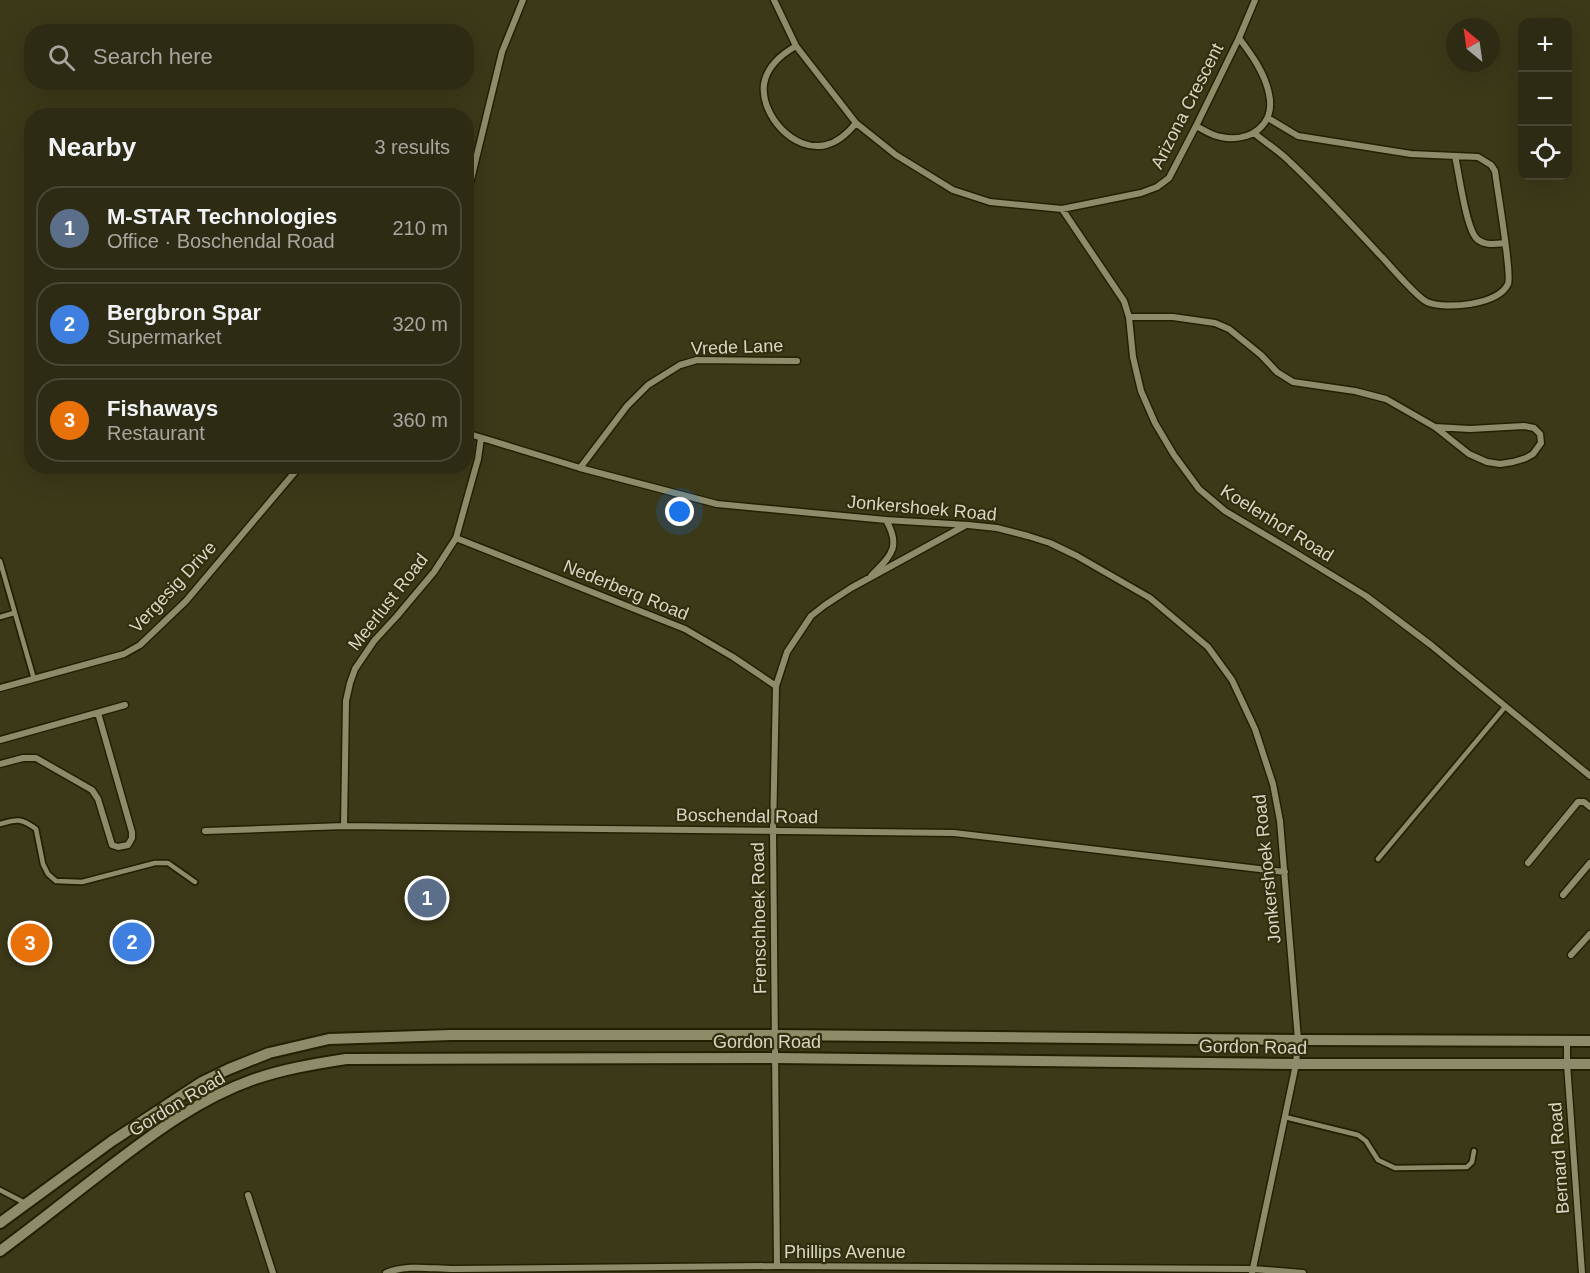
<!DOCTYPE html>
<html lang="en">
<head>
<meta charset="utf-8">
<style>
	:root { --surface:#2d2b13; --page:#393721; --text:#f1f3f6; --muted:#a7a7a0; --line:#484733; --accent:#aeaefb }
	body { margin:0; font-family:Arial,sans-serif; background:var(--page); color:var(--text) }
	.controls { position:absolute; right:18px; top:18px; display:grid; overflow:hidden; border-radius:12px; box-shadow:0 6px 24px #0002 }
	.controls button { width:54px; height:54px; display:grid; place-items:center; padding:0; border:0; border-bottom:2px solid var(--line); background:var(--surface); color:var(--text); font:30px sans-serif }
	.compass { position:absolute; left:1446px; top:18px; width:54px; height:54px; border-radius:50%; background:var(--surface); box-shadow:0 6px 24px #0002; rotate:331deg }
	.you { position:absolute; left:680px; top:512px; width:21px; height:21px; margin:-15px; border:4px solid #fff; border-radius:50%; background:#1a73e8; box-shadow:0 0 0 9px #1a73e833 }
	.badge { display:grid; place-items:center; width:39px; height:39px; border-radius:50%; background:var(--accent); color:#fff; font-size:20px; font-weight:700 }
	.pin { position:absolute; translate:-50% -50%; border:3px solid #fff; box-shadow:0 2px 6px #0006 }
	.list { margin:0; padding:0; list-style:none }
	h2 { display:flex; justify-content:space-between; align-items:center; height:78px; margin:0; padding:0 24px; font-size:26px }
	h2 small { font-size:20px; font-weight:400; color:var(--muted) }
	.list li { display:grid; grid-template-columns:39px 1fr auto; gap:18px; align-items:center; box-sizing:border-box; height:84px; margin:0 12px 12px; padding:0 12px; border:2px solid var(--line); border-radius:24px }
	.list b { display:block; font-size:22px; white-space:nowrap }
	.list p { margin:0; font-size:20px; white-space:nowrap; color:var(--muted) }
	.list em { font-size:20px; font-style:normal; color:var(--muted) }
	.icon { flex:none; width:33px; height:33px; fill:none; stroke:currentColor; stroke-width:2; stroke-linecap:round; stroke-linejoin:round }
	.map { position:relative; flex:none; width:1590px; height:1273px; overflow:hidden }
	.search { position:absolute; background:var(--surface); box-shadow:0 6px 24px #0002; left:24px; top:24px; width:450px; height:66px; display:flex; align-items:center; gap:15px; box-sizing:border-box; padding:0 21px; border-radius:24px; color:var(--muted); font-size:22px }
	.panel { position:absolute; background:var(--surface); box-shadow:0 6px 24px #0002; left:24px; top:108px; width:450px; height:366px; border-radius:24px }
	.map>svg:first-child { display:block }
</style>
</head>
<body>
<div class="map">
<svg width="1590" height="1273" viewBox="0 0 1590 1273">
	<rect width="100%" height="100%" fill="#3c3919"/>
	<g fill="none" stroke-linecap="round" stroke-linejoin="round">
		<g stroke="#232001" stroke-width="8">
			<path id="service" d="M0,561L34,679
				M0,617L14,613
				M0,824C17,819 21,818 36,829L43,864L48,874L56,881L82,882L155,863H168L195,882
				M1378,859L1505,707
				M1285,1117L1358,1135L1366,1141L1378,1160L1395,1168L1467,1167L1472,1162L1474,1151
				M0,1190L27,1204"/>
		</g>
		<g stroke="#232001" stroke-width="9">
			<path id="minor" d="M774,0L796,46L856,123L896,155L953,190L990,202L1062,209L1141,193L1157,187L1169,178L1196,126L1239,38L1255,0
				M796,46C782,54 767,66 764,84C760,115 794,153 826,145C839,142 848,133 856,123
				M1196,126C1204,130 1212,136 1221,137C1250,143 1276,125 1269,94C1265,73 1251,54 1239,38
				M1254,133C1266,143 1279,151 1290,162C1321,191 1350,223 1379,254C1389,264 1416,297 1427,302C1446,310 1498,305 1508,284C1512,275 1497,188 1495,171L1491,165L1478,157L1411,154L1298,136L1268,118
				M1455,156C1459,173 1466,229 1477,239C1485,246 1496,244 1505,243
				M466,200L502,52L523,0
				M1062,209L1124,301L1129,317L1133,357L1141,391L1155,423L1174,455L1199,489L1225,511L1294,552L1366,596L1431,645L1590,776
				M1129,317H1173L1215,323L1229,329L1261,355L1277,372L1293,382L1355,391L1386,399L1435,427L1469,454L1487,462L1500,464L1513,462L1526,458L1533,454L1541,443L1540,434L1534,428L1524,426L1470,429L1435,427
				M466,433L580,468L717,504L886,520L968,525L997,528L1028,536L1050,543L1077,556L1150,598L1208,647L1232,680L1255,729L1273,784L1280,821L1298,1040L1296,1064L1252,1273
				M580,468L627,406L648,385L680,365L697,360L797,361
				M456,538L685,629L733,657L776,686
				M871,576C890,556 902,548 886,520
				M0,688L124,654L140,645L186,601L300,466
				M0,740L125,705
				M0,764L23,758H36L92,790L98,799L112,845L118,847L128,845L132,838V832L98,713
				M344,826L346,701L350,683L355,669L374,641L397,616L434,572L456,538L478,459L481,438
				M205,831L344,826L954,833L1285,872
				M1528,863L1578,802H1584L1590,807
				M1563,895L1590,863
				M1571,955L1590,934
				M1567,1041V1064L1582,1273
				M248,1195L273,1273
				M777,1266L773,832L776,686L787,652L811,616L825,605L851,588L966,525
				M386,1273C407,1264 432,1269 454,1269L777,1266L1253,1269L1303,1273"/>
		</g>
		<g stroke="#232001" stroke-width="14">
			<path id="tertiary" d="M0,1223L112,1141L202,1082L229,1069L269,1053L329,1039L451,1035H776L1298,1040L1590,1041
				M0,1251C38,1223 75,1193 112,1165C155,1132 201,1098 252,1080C283,1069 314,1064 346,1059L775,1058L1296,1064H1590"/>
		</g>
		<use href="#service" stroke="#8e8b69" stroke-width="4.5"/>
		<use href="#minor" stroke="#8e8b69" stroke-width="6"/>
		<use href="#tertiary" stroke="#8e8b69" stroke-width="10"/>
	</g>
	<g text-anchor="middle" stroke-width="4.5" stroke-linejoin="round" paint-order="stroke">
		<g font-size="18" fill="#d8d7c5" stroke="#322f0f">
			<text transform="translate(1187 106) rotate(-63)" y="6">Arizona Crescent</text>
			<text transform="translate(737 347) rotate(-2)" y="6">Vrede Lane</text>
			<text transform="translate(922 508) rotate(5)" y="6">Jonkershoek Road</text>
			<text transform="translate(1277 523) rotate(32)" y="6">Koelenhof Road</text>
			<text transform="translate(173 587) rotate(-47)" y="6">Vergesig Drive</text>
			<text transform="translate(626 590) rotate(22)" y="6">Nederberg Road</text>
			<text transform="translate(388 602) rotate(-52)" y="6">Meerlust Road</text>
			<text transform="translate(747 816) rotate(1)" y="6">Boschendal Road</text>
			<text transform="translate(1267 869) rotate(-96)" y="6">Jonkershoek Road</text>
			<text transform="translate(759 918) rotate(-91)" y="6">Frenschhoek Road</text>
			<text x="767" y="1048">Gordon Road</text>
			<text transform="translate(1253 1047) rotate(1)" y="6">Gordon Road</text>
			<text transform="translate(177 1104) rotate(-31)" y="6">Gordon Road</text>
			<text transform="translate(1559 1158) rotate(-94)" y="6">Bernard Road</text>
			<text x="845" y="1258">Phillips Avenue</text>
		</g>
	</g>
</svg>
<div class="controls">
<button>+</button>
<button>−</button>
<button><svg class="icon" aria-label="locate" viewBox="0 0 24 24"><circle cx="12" cy="12" r="6"/><path d="M12 2v4M12 18v4M2 12h4M18 12h4"/></svg></button>
</div>
<svg class="compass" viewBox="-18 -18 36 36"><path d="M0-13l5 13h-10z" fill="#e53935"/><path d="M0 13l5-13h-10z" fill="#a7a7a0"/></svg>
<div class="you"></div>
<div class="pin badge" style="left:427px;top:898px;background:#5c6f8a">1</div>
<div class="pin badge" style="left:132px;top:942px;background:#3f7fe0">2</div>
<div class="pin badge" style="left:30px;top:943px;background:#e8710a">3</div>
<div class="search"><svg class="icon" aria-label="search" viewBox="0 0 24 24"><circle cx="10" cy="10" r="6"/><path d="M15 15l6 6"/></svg>Search here</div>
<section class="panel">
<h2>Nearby<small>3 results</small></h2>
<ul class="list">
<li><span class="badge" style="background:#5c6f8a">1</span><div><b>M-STAR Technologies</b><p>Office · Boschendal Road</p></div><em>210 m</em></li>
<li><span class="badge" style="background:#3f7fe0">2</span><div><b>Bergbron Spar</b><p>Supermarket</p></div><em>320 m</em></li>
<li><span class="badge" style="background:#e8710a">3</span><div><b>Fishaways</b><p>Restaurant</p></div><em>360 m</em></li>
</ul>
</section>
</div>
</body>
</html>
